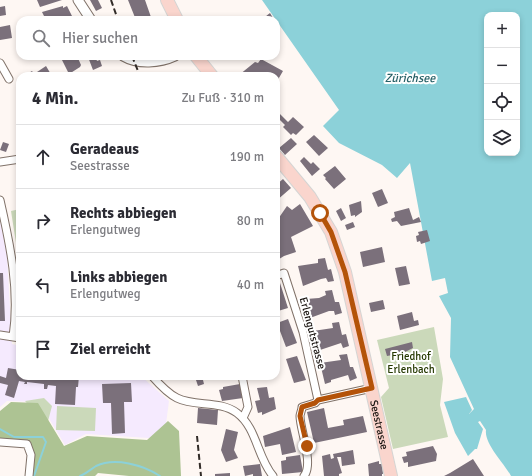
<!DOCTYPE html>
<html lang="de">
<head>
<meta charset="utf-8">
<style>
	:root { --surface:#fff; --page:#f7f7f7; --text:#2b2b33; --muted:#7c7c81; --line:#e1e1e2 }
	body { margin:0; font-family:Signika,sans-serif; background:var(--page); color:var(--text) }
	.controls { position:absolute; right:12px; top:12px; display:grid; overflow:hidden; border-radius:8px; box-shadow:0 2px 6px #0003 }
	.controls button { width:36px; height:36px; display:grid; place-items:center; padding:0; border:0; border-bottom:1px solid var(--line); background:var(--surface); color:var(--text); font:20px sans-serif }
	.stop { position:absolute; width:12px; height:12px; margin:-9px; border:3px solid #b45309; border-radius:50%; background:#fff }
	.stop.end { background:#b45309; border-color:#fff; box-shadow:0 1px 4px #0008 }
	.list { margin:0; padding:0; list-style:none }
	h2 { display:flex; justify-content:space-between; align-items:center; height:52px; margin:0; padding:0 16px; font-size:17px }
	h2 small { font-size:13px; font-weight:400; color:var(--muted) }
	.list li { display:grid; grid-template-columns:26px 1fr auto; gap:12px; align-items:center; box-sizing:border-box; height:64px; padding:0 16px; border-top:1px solid var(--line) }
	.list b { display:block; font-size:15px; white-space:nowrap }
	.list p { margin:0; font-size:13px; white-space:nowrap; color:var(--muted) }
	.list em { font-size:13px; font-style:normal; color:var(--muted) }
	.icon { flex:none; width:22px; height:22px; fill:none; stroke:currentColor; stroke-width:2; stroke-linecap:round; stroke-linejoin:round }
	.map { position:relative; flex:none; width:532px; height:476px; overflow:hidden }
	.search { position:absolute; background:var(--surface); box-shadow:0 2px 6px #0003; left:16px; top:16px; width:264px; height:44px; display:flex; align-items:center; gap:10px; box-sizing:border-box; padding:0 14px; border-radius:12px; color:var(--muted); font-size:15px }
	.panel { position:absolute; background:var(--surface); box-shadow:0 2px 6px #0003; left:16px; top:72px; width:264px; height:308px; border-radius:12px }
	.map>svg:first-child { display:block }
</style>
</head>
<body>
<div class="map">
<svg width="532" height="476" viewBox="0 0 532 476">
	<rect width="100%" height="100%" fill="#fef7f3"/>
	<path fill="#f5eafe" d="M0,221L7,254L12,344L20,346V376H141L169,401L164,439L86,434L65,445L39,402L7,401L0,407Z"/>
	<path fill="#cbd9ba" d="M20,209V268L11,211Z
		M434,327L443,379L440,405L448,437L393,449L381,397L389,388L377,340Z
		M44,398L52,406L47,425L25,401Z
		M57,406L96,408L95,431L56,430Z"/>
	<path fill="#adc393" d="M11,402L38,403L64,446L87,436L147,440L168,421L179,431L181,476H129L98,473L95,476H32V454L16,440H0V411Z"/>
	<path fill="#8cd1d9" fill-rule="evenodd" d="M262,0H532V476H511C505,464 484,444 486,430L480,421L478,422L483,429L477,449H475L468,456L455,433L444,402L466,397L472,410L469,414L474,409L450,357L451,318L439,296L448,293L445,278L432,281L410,163L397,178L382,165L339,143L323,126L339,110ZM487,15H517V153H487Z"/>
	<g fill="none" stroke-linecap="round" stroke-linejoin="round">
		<path stroke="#8cd1d9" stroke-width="2" d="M0,429L14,437H43L46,442L34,476
			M80,476C86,474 91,469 96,466C115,457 143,465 160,476"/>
	</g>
	<path fill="#7b707b" d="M37,0H62L40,7Z
		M90,0H98L102,8L96,11Z
		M128,0H145L152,20H136Z
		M5,6L6,15L0,16V7Z
		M63,6V8L67,6L72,16L63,20H46L42,12Z
		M270,13L273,18L270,20H261Z
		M10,25L12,38L0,40V27Z
		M60,56H77L81,65L80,67L69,74Z
		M91,56H95L97,61L100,60L102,66L93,70L88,57Z
		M261,59L283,71L276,83V76H267L261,72L258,76L239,75L255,62L258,63Z
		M46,66L52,76H24L32,71L34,74Z
		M277,111L288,122L293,117L304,127L296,135L293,133L291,135L283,127L285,125L276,116Z
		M314,135L328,148L319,156L306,142Z
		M291,138L297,144L285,155L279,148Z
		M3,142L9,144L6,152L0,150Z
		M304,157L311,164L313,162L320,169L312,176L300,161Z
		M335,166L346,179L334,189L325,179L326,178L323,175Z
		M283,179L291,188L276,201V185Z
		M382,189L388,203L378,207L372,193Z
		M361,201L362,212L355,217V215L351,216L349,205Z
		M300,204L313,226L291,237L296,252L284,256L276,261V222L287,206L292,210Z
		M341,208L346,218L341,221L336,211Z
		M409,208L413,220L419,217L421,222L401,226L397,221L392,222L391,219L395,217L394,212Z
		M353,222L355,227L347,230L345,225Z
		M427,230L430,241L421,244L420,241L417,242L416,236L419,235L418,232Z
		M382,247L385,262L363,267L360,252Z
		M325,258L328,270L331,269L334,281L328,282L326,278L321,279L303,286L298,266L318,263V259Z
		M406,266L410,284L399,286L395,268Z
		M0,273H3L5,321H0Z
		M280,283L288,308L278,311L276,304V284Z
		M332,290L335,302H339L342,313L335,315L334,311H329L310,318L306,299L319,298L326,295L325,291Z
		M383,300L385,309L371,312L369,303Z
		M412,312L414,321L418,320L419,325L400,330L397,316Z
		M288,319L297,343L286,347L277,323Z
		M339,322L342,335L346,334L349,346L343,348L341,343L317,351L313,331L333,328L332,323Z
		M412,342L413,348L403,353L387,356L385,349Z
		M347,354L350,367H353L357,378L350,381L348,375L331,380V382L325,384L320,363L341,360L339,355Z
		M297,356L306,380L294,383L286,359Z
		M8,368L20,370V376H79L78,387H76L75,405L55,404L56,386L48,385L47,389H44V384L27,382V384H24L25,382L19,381L14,398L5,395L8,385L0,383V376L6,378Z
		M202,376L204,384L198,386L195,377Z
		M131,383L132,402H124L125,433L112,434L111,403H103L102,384Z
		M240,384L243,398L222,401L219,390L223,389V387Z
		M267,387L269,398L274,397L276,409L262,415V412L258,413L255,401L260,400L257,388Z
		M198,408L218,410L217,425L197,423Z
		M324,408L328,428L344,425L343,420L363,416L367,432L314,443L307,412Z
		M290,427L296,452L282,455L280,444L265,447L263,436Z
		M226,429L238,432L234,450L238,458L226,462L221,450Z
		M433,446L437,454L436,461L408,467V462L404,463L402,457L407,456L406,452Z
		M353,450L355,464L342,466L341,457H337L342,473L339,474V476H324L322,456L330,454L331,459L334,458L333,454Z
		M300,455L303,472L282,474L281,461L286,460V457Z
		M473,459L484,476H444L450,473Z
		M379,461V464H382L383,474H382V476H369L368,464Z
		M260,464L262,476H253V474L245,476L243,466Z
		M230,473V476H215V474Z"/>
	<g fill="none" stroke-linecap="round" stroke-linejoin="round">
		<g stroke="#807269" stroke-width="9">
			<path id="minor" d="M0,63L9,79
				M0,162L20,159
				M0,200C10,244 20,291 13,337
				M276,276L284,273L303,332L318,400
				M0,335L20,338
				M152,376C159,384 167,393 177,398C195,407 220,400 237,413C257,428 257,457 273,476
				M242,376L248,407L243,418
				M0,442L27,444L31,455L29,476
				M304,476C314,464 300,430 300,416C300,414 302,410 302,407L315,403L318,400L372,388"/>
		</g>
		<g stroke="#807269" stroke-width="11">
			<path id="tertiary" d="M78,0L91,20
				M123,56C138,65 160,63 175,56"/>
		</g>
		<g stroke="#d5d5d4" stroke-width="14">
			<g id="primary">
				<path d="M167,0L177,20"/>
				<path d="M196,56L212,76"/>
				<path id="s1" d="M276,156L310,197L331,232L345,272L391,476"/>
			</g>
		</g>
		<use href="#minor" stroke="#fff" stroke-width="7"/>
		<use href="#tertiary" stroke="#fff" stroke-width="9"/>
		<use href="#primary" stroke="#fad5cd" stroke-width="12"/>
		<path stroke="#322c28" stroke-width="2" stroke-dasharray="6 3" stroke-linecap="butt" d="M111,0L118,20
			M132,56L140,76
			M197,436L201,476"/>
	</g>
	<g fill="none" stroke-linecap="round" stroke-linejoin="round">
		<path stroke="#b45309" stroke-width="5" d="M307,446L300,416L302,407L315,403L318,400L372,388L345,272L331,232L320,213"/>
	</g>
	<g text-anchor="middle" stroke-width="4" stroke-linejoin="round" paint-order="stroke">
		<g font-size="11" fill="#18130f" stroke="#fff">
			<text transform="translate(313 333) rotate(75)" y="4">Erlengutstrasse</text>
			<text dy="4" stroke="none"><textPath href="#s1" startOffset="293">Seestrasse</textPath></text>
		</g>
		<g font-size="11" fill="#253801" stroke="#fff">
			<text x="411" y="360">Friedhof<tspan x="411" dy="13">Erlenbach</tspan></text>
		</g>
		<g font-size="12" font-style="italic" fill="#276167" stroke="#fff">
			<text x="410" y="82">Zürichsee</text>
		</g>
	</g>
</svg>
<div class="controls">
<button>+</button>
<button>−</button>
<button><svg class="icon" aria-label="locate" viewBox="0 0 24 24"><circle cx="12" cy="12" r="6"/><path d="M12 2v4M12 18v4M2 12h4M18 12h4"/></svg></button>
<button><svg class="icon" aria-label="layers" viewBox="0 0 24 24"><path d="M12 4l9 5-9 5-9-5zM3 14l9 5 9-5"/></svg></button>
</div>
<div class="stop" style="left:320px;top:213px"></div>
<div class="stop end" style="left:307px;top:446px"></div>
<div class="search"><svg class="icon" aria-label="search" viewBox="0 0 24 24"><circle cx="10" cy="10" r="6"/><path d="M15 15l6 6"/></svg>Hier suchen</div>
<section class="panel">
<h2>4 Min.<small>Zu Fuß · 310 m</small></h2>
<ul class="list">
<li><svg class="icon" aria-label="ahead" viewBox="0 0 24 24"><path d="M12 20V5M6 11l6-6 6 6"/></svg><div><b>Geradeaus</b><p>Seestrasse</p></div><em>190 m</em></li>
<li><svg class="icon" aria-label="right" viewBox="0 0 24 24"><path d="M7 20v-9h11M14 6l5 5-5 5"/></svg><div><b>Rechts abbiegen</b><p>Erlengutweg</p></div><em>80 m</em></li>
<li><svg class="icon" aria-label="left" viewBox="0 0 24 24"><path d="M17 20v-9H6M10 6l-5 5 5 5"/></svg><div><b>Links abbiegen</b><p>Erlengutweg</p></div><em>40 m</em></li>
<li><svg class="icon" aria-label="arrive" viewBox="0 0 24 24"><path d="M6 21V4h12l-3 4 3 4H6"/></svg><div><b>Ziel erreicht</b></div></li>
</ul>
</section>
</div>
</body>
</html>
